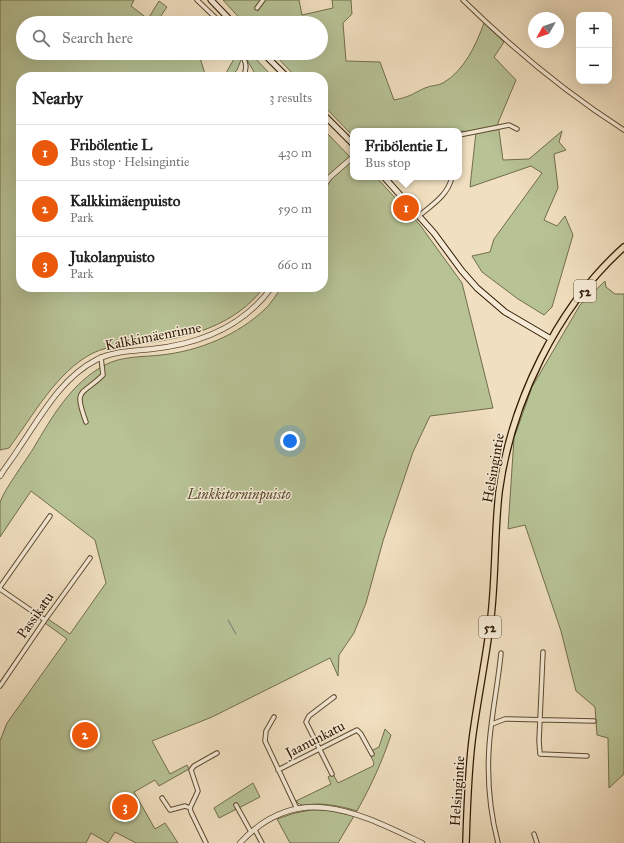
<!DOCTYPE html>
<html lang="en">
<head>
<meta charset="utf-8">
<style>
	:root { --surface:#fff; --page:#f2f2f2; --text:#222; --muted:#767676; --line:#e0e0e0; --accent:#ea580c }
	body { margin:0; font-family:"IM FELL Great Primer",serif; background:var(--page); color:var(--text) }
	.controls { position:absolute; right:12px; top:12px; display:grid; overflow:hidden; border-radius:8px; box-shadow:0 4px 16px #0002 }
	.controls button { width:36px; height:36px; display:grid; place-items:center; padding:0; border:0; border-bottom:1px solid var(--line); background:var(--surface); color:var(--text); font:20px sans-serif }
	.compass { position:absolute; left:528px; top:12px; width:36px; height:36px; border-radius:50%; background:var(--surface); box-shadow:0 4px 16px #0002; rotate:230deg }
	.you { position:absolute; left:290px; top:441px; width:14px; height:14px; margin:-10px; border:3px solid #fff; border-radius:50%; background:#1a73e8; box-shadow:0 0 0 6px #1a73e833 }
	.badge { display:grid; place-items:center; width:26px; height:26px; border-radius:50%; background:var(--accent); color:#fff; font-size:13px; font-weight:700 }
	.pin { position:absolute; translate:-50% -50%; border:2px solid #fff; box-shadow:0 1px 4px #0006 }
	.popup { position:absolute; left:350px; top:128px; width:112px; height:52px; box-sizing:border-box; display:grid; place-content:center; border-radius:8px; background:var(--surface); filter:drop-shadow(0 1px 3px #0005); font-size:13px; white-space:nowrap; color:var(--muted) }
	.popup b { font-size:15px; color:var(--text) }
	.popup::after { content:''; position:absolute; left:50%; top:100%; margin-left:-8px; border:8px solid transparent; border-top-color:var(--surface) }
	.list { margin:0; padding:0; list-style:none }
	h2 { display:flex; justify-content:space-between; align-items:center; height:52px; margin:0; padding:0 16px; font-size:17px }
	h2 small { font-size:13px; font-weight:400; color:var(--muted) }
	.list li { display:grid; grid-template-columns:26px 1fr auto; gap:12px; align-items:center; box-sizing:border-box; height:56px; padding:0 16px; border-top:1px solid var(--line) }
	.list b { display:block; font-size:15px; white-space:nowrap }
	.list p { margin:0; font-size:13px; white-space:nowrap; color:var(--muted) }
	.list em { font-size:13px; font-style:normal; color:var(--muted) }
	.icon { flex:none; width:22px; height:22px; fill:none; stroke:currentColor; stroke-width:2; stroke-linecap:round; stroke-linejoin:round }
	.map { position:relative; flex:none; width:624px; height:843px; overflow:hidden }
	.search { position:absolute; background:var(--surface); box-shadow:0 4px 16px #0002; left:16px; top:16px; width:312px; height:44px; display:flex; align-items:center; gap:10px; box-sizing:border-box; padding:0 14px; border-radius:22px; color:var(--muted); font-size:15px }
	.panel { position:absolute; background:var(--surface); box-shadow:0 4px 16px #0002; left:16px; top:72px; width:312px; height:220px; border-radius:16px }
	.map>svg:first-child { display:block }
</style>
</head>
<body>
<div class="map">
<svg width="624" height="843" viewBox="0 0 624 843">
	<rect width="100%" height="100%" fill="#f0dfc0"/>
	<filter id="stains"><feTurbulence type="fractalNoise" baseFrequency=".005" numOctaves="4"/><feColorMatrix values="0 0 0 0 .2 0 0 0 0 .09 0 0 0 0 .02 0 0 0 .5 -.17"/></filter>
	<radialGradient id="worn" r=".72"><stop offset=".6" stop-color="#630" stop-opacity="0"/><stop offset="1" stop-color="#630" stop-opacity=".3"/></radialGradient>
	<path fill="#b7c295" stroke="#726d4a" d="M0,0H134L131,6L148,19L159,1L167,7L156,23H23V53H191L200,58L206,77H21V287H264C236,325 191,337 147,343C129,345 110,345 93,353C56,372 33,416 9,448L0,450Z
		M223,0H299L302,15L333,8L332,0H351L352,14L343,23L346,61L380,62L394,100C410,97 412,94 425,88C431,85 438,86 443,83C464,71 476,45 484,23L504,42L494,57L516,80L498,123L503,160L529,159L562,131L559,142L566,150L554,154L558,188L544,220L557,226L565,216L573,235L552,307L544,315L518,299L482,272L472,256L490,252L494,239L542,173L531,166L470,187L476,132L424,129V131H353V136L323,105V77H296L273,53H321V23H244Z
		M228,53H237L241,60L237,70L230,77H221L226,73L234,59Z
		M243,53H250L273,77H257Z
		M323,129L353,160V177H376L420,225L462,283L493,408L430,416L413,452L383,541L366,603L354,633L339,655L338,676L330,658L212,717L152,741L170,774L187,765L189,769L159,786L155,780L134,792L155,829L165,823L178,843H136L115,832L108,843L91,833L86,843H0V741L7,723L67,639L45,623L48,619L70,634L106,583L95,540L31,491L0,537C0,527 0,513 0,503C2,493 26,460 33,449C52,417 71,383 105,365C121,356 144,357 161,355C199,351 238,335 265,309C272,303 276,294 282,287H323Z
		M605,281L606,287L615,294H624V774L609,788L608,738L597,735L595,707L576,691L561,631L525,525L508,529L514,438L532,387L580,305Z
		M385,729L391,735C382,762 371,786 357,811C344,807 330,804 316,804C309,804 301,808 296,801L331,784L328,777L333,774L338,783L373,766L374,763L369,752L379,747Z
		M253,783L260,797L219,818L214,808Z
		M311,810H327L354,816L338,843H290L277,819L295,813Z"/>
	<g fill="none" stroke-linecap="round" stroke-linejoin="round">
		<path stroke="#727971" stroke-width="1" d="M228,620L236,634"/>
		<g stroke="#5e4a30" stroke-width="5.5">
			<path id="minor" d="M197,0L221,23
				M463,0C512,48 566,93 624,130
				M257,8L263,0
				M241,53C246,62 248,68 243,77
				M459,135L509,125L517,129
				M420,215C433,204 448,195 452,177
				M86,422C73,387 82,396 103,375L101,357
				M0,587L50,516
				M0,589L45,620
				M543,652L539,741L540,754L587,756
				M0,686L45,620L90,558
				M274,717L266,731L265,741L297,809
				M492,724L505,719L594,721
				M278,770L357,730L361,734L372,754
				M332,774L306,722L309,716L334,697
				M162,798L170,810L185,806L190,808
				M236,805L251,832
				M255,830L262,843
				M534,834L537,843
				M206,843L191,812L190,808L198,791L191,770L194,766L217,753
				M498,843C490,812 487,780 489,748C491,716 498,685 501,653"/>
		</g>
		<g stroke="#5e4a30" stroke-width="6">
			<path id="tertiary" d="M323,187L330,177L353,157
				M0,476C6,466 13,458 19,448C41,416 61,378 96,360C113,351 134,351 152,349C201,344 243,327 272,287
				M240,843C298,780 359,813 422,843"/>
		</g>
		<g stroke="#2e1800" stroke-width="7">
			<path id="secondary" d="M211,0L233,23
				M263,53L287,77
				M323,114L353,144
				M384,177L434,233L462,271L477,288L505,312L551,339"/>
		</g>
		<g stroke="#2e1800" stroke-width="8">
			<path id="primary" d="M466,843C467,809 468,775 472,741C477,702 485,664 490,625C496,581 494,536 499,492C511,403 557,307 624,247"/>
		</g>
		<use href="#minor" stroke="#f5ead6" stroke-width="3.5"/>
		<use href="#tertiary" stroke="#f5ead6" stroke-width="4.5"/>
		<use href="#secondary" stroke="#f5ead6" stroke-width="5"/>
		<use href="#primary" stroke="#f0dfc0" stroke-width="5.5"/>
	</g>
	<g text-anchor="middle" stroke-width="3" stroke-linejoin="round" paint-order="stroke">
		<g fill="#f5ead6" stroke="#6a5740" stroke-width="1">
			<rect x="574" y="280" width="22" height="22" rx="3"/>
			<rect x="479" y="616" width="22" height="22" rx="3"/>
		</g>
		<g font-size="13" font-weight="bold" fill="#2e1800">
			<text x="585" y="296">52</text>
			<text x="490" y="632">52</text>
		</g>
		<g font-size="14" fill="#2e1800" stroke="#f5ead6">
			<text transform="translate(153 336) rotate(-11)" y="5">Kalkkimäenrinne</text>
			<text transform="translate(493 468) rotate(-80)" y="5">Helsingintie</text>
			<text transform="translate(35 615) rotate(-55)" y="5">Passikatu</text>
			<text transform="translate(315 739) rotate(-27)" y="5">Jaanunkatu</text>
			<text transform="translate(457 791) rotate(-86)" y="5">Helsingintie</text>
		</g>
		<g font-size="14" font-style="italic" fill="#574b2d" stroke="#f5ead6">
			<text x="239" y="499">Linkkitorninpuisto</text>
		</g>
	</g>
	<rect width="100%" height="100%" filter="url(#stains)"/>
	<rect width="100%" height="100%" fill="url(#worn)"/>
</svg>
<div class="controls">
<button>+</button>
<button>−</button>
</div>
<svg class="compass" viewBox="-18 -18 36 36"><path d="M0-13l5 13h-10z" fill="#e53935"/><path d="M0 13l5-13h-10z" fill="#767676"/></svg>
<div class="you"></div>
<div class="pin badge" style="left:406px;top:208px">1</div>
<div class="popup"><b>Fribölentie L</b>Bus stop</div>
<div class="pin badge" style="left:85px;top:735px">2</div>
<div class="pin badge" style="left:125px;top:807px">3</div>
<div class="search"><svg class="icon" aria-label="search" viewBox="0 0 24 24"><circle cx="10" cy="10" r="6"/><path d="M15 15l6 6"/></svg>Search here</div>
<section class="panel">
<h2>Nearby<small>3 results</small></h2>
<ul class="list">
<li><span class="badge">1</span><div><b>Fribölentie L</b><p>Bus stop · Helsingintie</p></div><em>430 m</em></li>
<li><span class="badge">2</span><div><b>Kalkkimäenpuisto</b><p>Park</p></div><em>590 m</em></li>
<li><span class="badge">3</span><div><b>Jukolanpuisto</b><p>Park</p></div><em>660 m</em></li>
</ul>
</section>
</div>
</body>
</html>
